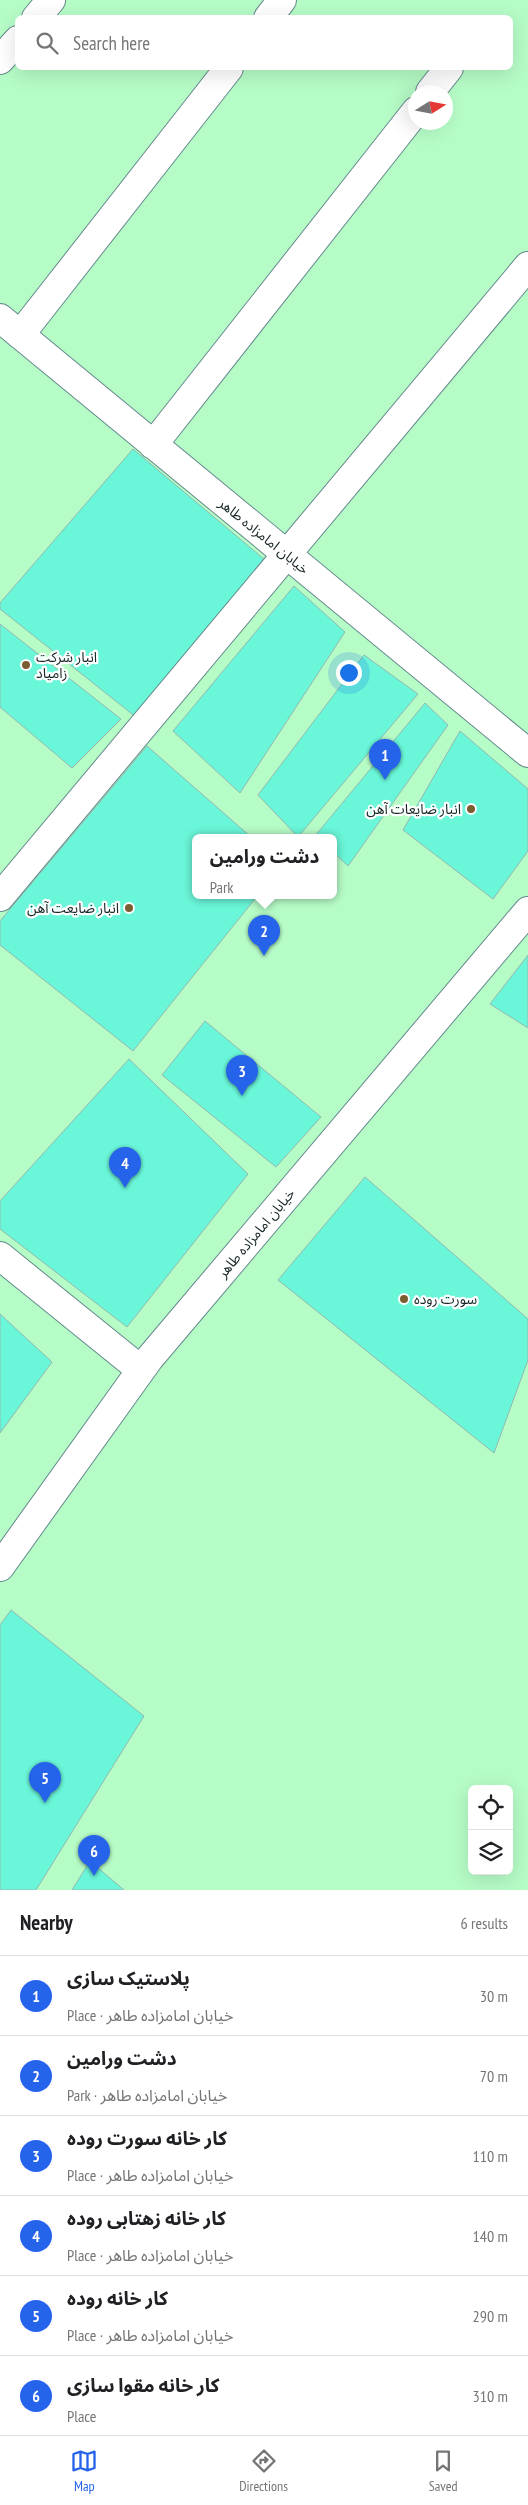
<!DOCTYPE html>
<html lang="en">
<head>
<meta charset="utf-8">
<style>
	:root { --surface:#fff; --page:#f2f2f2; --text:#202124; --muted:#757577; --line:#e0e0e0; --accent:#2563eb }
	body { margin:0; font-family:"PT Sans Narrow","Noto Sans Arabic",sans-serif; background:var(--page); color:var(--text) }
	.controls { position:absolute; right:15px; bottom:15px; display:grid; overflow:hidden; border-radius:8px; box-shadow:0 5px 20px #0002 }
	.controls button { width:45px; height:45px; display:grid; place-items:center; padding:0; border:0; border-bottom:1px solid var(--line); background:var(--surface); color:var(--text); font:25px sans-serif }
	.compass { position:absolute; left:408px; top:85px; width:45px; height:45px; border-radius:50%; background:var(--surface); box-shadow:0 5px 20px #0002; rotate:79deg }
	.you { position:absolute; left:348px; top:672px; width:18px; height:18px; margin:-12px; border:4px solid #fff; border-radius:50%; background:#1a73e8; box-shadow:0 0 0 8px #1a73e833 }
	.badge { display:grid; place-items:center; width:32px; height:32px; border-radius:50%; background:var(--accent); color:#fff; font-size:16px; font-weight:700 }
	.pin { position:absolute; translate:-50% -41px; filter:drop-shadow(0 1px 2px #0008) }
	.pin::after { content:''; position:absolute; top:26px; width:18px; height:15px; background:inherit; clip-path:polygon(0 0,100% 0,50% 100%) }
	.popup { position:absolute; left:192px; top:834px; width:145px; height:65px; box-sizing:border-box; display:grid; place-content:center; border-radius:8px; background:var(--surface); filter:drop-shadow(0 1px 4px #0005); font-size:16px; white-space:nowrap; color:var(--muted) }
	.popup b { font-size:19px; color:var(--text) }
	.popup::after { content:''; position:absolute; left:50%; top:100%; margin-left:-10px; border:10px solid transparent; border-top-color:var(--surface) }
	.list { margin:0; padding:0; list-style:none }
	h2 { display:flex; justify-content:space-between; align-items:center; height:65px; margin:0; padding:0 20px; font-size:21px }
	h2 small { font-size:16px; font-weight:400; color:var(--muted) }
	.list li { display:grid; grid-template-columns:32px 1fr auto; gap:15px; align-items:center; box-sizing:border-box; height:80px; padding:0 20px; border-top:1px solid var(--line) }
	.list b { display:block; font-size:19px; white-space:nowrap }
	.list p { margin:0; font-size:16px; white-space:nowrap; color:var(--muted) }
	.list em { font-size:16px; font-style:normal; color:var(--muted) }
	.icon { flex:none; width:28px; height:28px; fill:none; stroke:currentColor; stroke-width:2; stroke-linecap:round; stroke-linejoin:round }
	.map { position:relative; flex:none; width:528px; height:1890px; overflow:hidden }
	.search { position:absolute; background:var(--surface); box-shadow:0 5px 20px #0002; left:15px; right:15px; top:15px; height:55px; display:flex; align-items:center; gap:12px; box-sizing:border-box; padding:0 18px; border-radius:8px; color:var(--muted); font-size:19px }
	.sheet { height:545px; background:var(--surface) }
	nav { display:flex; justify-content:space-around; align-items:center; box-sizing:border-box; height:70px; border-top:1px solid var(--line); background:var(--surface); font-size:14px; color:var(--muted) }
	nav a { display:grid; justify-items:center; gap:2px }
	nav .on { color:var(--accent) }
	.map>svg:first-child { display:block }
</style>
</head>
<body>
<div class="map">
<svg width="528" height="1890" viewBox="0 0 528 1890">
	<rect width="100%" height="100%" fill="#e6fdff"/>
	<path fill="#b6fcc7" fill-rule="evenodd" d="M0,0H528V1890H0ZM18,18H510V68H18ZM416,92H446V122H416ZM195,837H333V895H195ZM472,1789H509V1871H472Z"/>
	<path fill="#6af6d9" stroke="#95b8af" d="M133,449L265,560L137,718L0,609V603Z
		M294,586L345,632L240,793L173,731Z
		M0,624L121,719L72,768L0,707Z
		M364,655L418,694L298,837L258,795Z
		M425,703L448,725L348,866L333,852V837L315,836Z
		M460,731L528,789V851L493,899L403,830Z
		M147,746L251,837H195V895H258L133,1051L0,945V921Z
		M528,955V1028L490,1004Z
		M205,1021L321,1117L276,1167L162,1075Z
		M129,1059L248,1174L127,1327L0,1229V1201Z
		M365,1177L528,1319V1360L494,1453L278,1280Z
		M0,1314L52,1362L0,1433Z
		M11,1610L144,1716L36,1890H0V1625Z
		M90,1861L124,1890H72Z"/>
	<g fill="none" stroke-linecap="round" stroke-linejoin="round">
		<g stroke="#64898c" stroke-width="30">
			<path id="minor" d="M36,18L51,0
				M268,18L282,0
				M0,60L18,40
				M430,92L449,68
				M0,318L528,753
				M20,335L229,68
				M153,445L416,111
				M0,897L528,266
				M0,1256L141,1370
				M0,1567L149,1359L528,911"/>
		</g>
		<use href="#minor" stroke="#fff" stroke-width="28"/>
	</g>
	<g fill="#7a5d31" stroke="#fff" stroke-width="2">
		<circle cx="26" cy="665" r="5"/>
		<circle cx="471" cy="809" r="5"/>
		<circle cx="129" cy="908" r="5"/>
		<circle cx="404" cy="1299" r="5"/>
	</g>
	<g text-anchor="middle" stroke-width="4.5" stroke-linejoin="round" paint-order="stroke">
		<g font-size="14" fill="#162526" stroke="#fff">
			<text transform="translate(264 536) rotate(39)" y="5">خیابان امامزاده طاهر</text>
			<text transform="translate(256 1233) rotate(-50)" y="5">خیابان امامزاده طاهر</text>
		</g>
		<g font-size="14" fill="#162526" stroke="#fff" text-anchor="start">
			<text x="36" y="662">انبار شرکت<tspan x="36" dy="16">زامیاد</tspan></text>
			<text x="461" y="814" text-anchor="end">انبار ضایعات آهن</text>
			<text x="119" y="913" text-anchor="end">انبار ضایعت آهن</text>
			<text x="414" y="1304">سورت روده</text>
		</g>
	</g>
</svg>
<div class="controls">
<button><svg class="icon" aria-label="locate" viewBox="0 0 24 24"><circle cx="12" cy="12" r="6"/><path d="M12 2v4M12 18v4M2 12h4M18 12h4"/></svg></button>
<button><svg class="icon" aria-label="layers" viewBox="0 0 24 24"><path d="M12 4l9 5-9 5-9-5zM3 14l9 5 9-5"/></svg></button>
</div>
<svg class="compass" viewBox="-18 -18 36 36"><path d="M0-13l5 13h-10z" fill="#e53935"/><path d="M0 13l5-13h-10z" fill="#757577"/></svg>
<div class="you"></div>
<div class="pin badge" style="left:385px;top:780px">1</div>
<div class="pin badge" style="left:264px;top:956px">2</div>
<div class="popup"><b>دشت ورامین</b>Park</div>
<div class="pin badge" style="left:242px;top:1096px">3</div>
<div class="pin badge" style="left:125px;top:1188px">4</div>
<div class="pin badge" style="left:45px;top:1803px">5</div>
<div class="pin badge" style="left:94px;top:1876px">6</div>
<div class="search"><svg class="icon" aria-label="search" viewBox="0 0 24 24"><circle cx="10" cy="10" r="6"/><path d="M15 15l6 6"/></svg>Search here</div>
</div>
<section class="sheet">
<h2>Nearby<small>6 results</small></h2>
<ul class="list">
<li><span class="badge">1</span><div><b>پلاستیک سازی</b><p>Place · خیابان امامزاده طاهر</p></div><em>30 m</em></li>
<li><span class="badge">2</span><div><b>دشت ورامین</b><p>Park · خیابان امامزاده طاهر</p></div><em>70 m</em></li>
<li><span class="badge">3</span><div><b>کار خانه سورت روده</b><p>Place · خیابان امامزاده طاهر</p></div><em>110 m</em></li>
<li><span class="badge">4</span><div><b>کار خانه زهتابی روده</b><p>Place · خیابان امامزاده طاهر</p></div><em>140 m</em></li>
<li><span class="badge">5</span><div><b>کار خانه روده</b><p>Place · خیابان امامزاده طاهر</p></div><em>290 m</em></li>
<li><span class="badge">6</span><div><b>کار خانه مقوا سازی</b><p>Place</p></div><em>310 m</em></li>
</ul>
</section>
<nav>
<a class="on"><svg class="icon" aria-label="map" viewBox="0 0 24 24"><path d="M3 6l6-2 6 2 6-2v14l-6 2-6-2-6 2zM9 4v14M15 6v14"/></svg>Map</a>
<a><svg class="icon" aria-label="directions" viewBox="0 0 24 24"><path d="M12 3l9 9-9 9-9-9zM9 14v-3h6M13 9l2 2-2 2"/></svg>Directions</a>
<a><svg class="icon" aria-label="saved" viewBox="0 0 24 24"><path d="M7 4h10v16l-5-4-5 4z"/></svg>Saved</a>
</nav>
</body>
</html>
